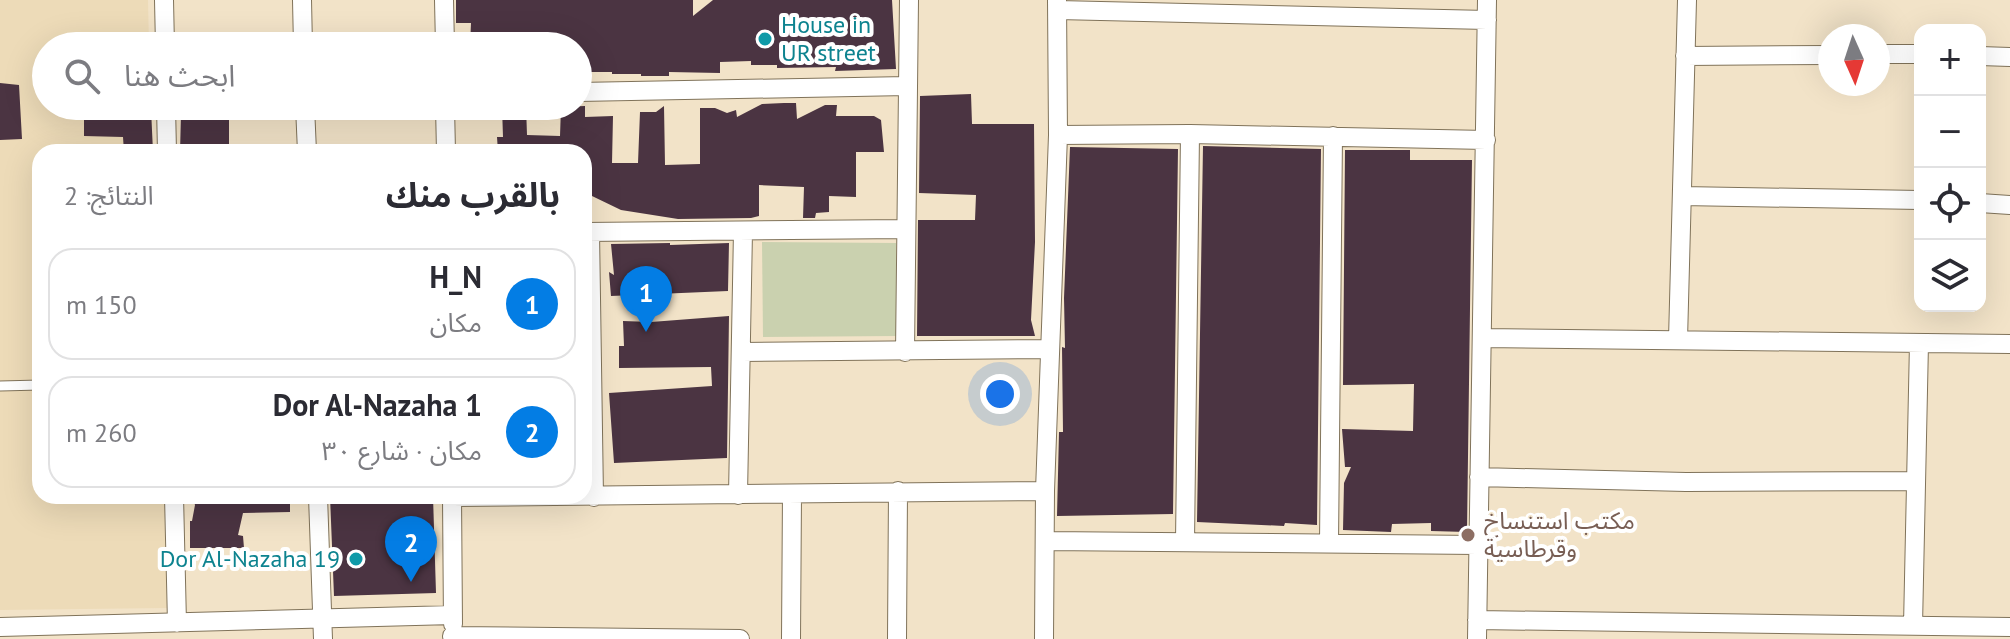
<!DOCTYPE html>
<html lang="ar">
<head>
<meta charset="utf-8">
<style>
	:root { --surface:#fff; --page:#f2f2f3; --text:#2b2b33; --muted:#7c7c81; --line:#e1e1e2; --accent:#037de4 }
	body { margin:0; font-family:"PT Sans","Noto Sans Arabic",sans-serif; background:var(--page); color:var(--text); direction:rtl }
	.controls { position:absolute; right:24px; top:24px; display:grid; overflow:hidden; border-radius:16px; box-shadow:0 8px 32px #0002 }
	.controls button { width:72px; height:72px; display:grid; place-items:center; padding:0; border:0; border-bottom:2px solid var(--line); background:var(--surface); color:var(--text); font:40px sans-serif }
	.compass { position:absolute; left:1818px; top:24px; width:72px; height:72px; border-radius:50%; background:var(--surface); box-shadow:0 8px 32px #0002; rotate:177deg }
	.you { position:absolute; left:1000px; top:394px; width:28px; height:28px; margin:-20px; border:6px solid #fff; border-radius:50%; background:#1a73e8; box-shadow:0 0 0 12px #1a73e833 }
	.badge { display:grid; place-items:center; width:52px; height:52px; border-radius:50%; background:var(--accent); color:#fff; font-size:26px; font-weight:700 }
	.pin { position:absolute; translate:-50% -66px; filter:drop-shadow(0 2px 4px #0008) }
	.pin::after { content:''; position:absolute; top:42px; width:28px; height:24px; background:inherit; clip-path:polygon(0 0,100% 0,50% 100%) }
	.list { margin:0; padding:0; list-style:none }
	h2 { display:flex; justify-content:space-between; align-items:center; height:104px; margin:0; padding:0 32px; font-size:34px }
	h2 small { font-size:26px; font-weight:400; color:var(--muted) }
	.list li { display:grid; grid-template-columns:52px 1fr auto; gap:24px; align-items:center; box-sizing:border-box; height:112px; margin:0 16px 16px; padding:0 16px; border:2px solid var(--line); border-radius:24px }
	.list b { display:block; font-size:30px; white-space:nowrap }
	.list p { margin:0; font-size:26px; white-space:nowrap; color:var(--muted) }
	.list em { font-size:26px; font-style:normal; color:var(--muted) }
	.icon { flex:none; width:44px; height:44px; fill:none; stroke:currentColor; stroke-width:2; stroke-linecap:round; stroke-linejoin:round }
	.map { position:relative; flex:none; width:2010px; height:639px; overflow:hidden; direction:ltr }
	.search { position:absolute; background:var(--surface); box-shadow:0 8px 32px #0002; left:32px; top:32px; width:560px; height:88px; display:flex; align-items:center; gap:20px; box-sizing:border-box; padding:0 28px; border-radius:44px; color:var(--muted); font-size:30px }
	.panel { position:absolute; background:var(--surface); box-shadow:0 8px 32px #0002; left:32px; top:144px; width:560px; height:360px; border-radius:24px; direction:rtl }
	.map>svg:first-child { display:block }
</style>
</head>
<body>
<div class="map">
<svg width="2010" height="639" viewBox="0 0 2010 639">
	<rect width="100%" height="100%" fill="#f2e3c8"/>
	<path fill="#eddbb8" d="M0,0H148L149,46H46V106H151L153,152H40V496H164L167,608L0,610Z"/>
	<path fill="#cad1af" d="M762,242L896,243V336L763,337Z"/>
	<path fill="#4b3442" d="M456,0H693V16L713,0H892L896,69L835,71L836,67L777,68V65H751V61L720,62V73L669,72V76H641V74H612V72H578V46H470L471,23H456Z
		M0,83L19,85L22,139L0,140Z
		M971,94L972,124H1034L1035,242L1031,320L1035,336H917L918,220H975L976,195L919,193L920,96Z
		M784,103H796L797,119L825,105H837L836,116H874L881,120L884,152H856V197L829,196V212L816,213L815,218H803L804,187L759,185V216L751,218L678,219L621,210L592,196L591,186L584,175V152H498L497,137H503L502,107L526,106L527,135L560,136L561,107L585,106V117L613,116L612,163H638L640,112H656L664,106L665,165L700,164V108H715L727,113L736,110L737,117L762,104Z
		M84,106H108L109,112L151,109L153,152H124L123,137L84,136Z
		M184,106H229V152H180L181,114L184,113Z
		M1203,146L1321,149L1317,525L1285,523L1284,526L1197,522Z
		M1070,147L1178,149L1173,514L1057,516L1059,432H1063L1062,347L1065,348L1064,298Z
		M1345,150H1410V160H1472L1467,532L1431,531V523L1392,524L1391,532L1343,530L1344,483L1351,467H1345L1342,429L1413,431L1414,384L1343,385Z
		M670,243V245L729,243L728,291L611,296L609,272L614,275L611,244Z
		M729,316L727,458L614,463L609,393L712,386L711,367L619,368V346H624L623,321L651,322Z
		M192,496H290V512L243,513L238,535L243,536L244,548H190V521H192L195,505Z
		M330,496H433L436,593L334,596Z"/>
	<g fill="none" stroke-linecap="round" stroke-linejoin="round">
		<g stroke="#80735a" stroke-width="11">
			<path id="lane" d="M0,386L40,385"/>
		</g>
		<g stroke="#80735a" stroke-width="20">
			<path id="street" d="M164,0L165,46
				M302,0L303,46
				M444,0L445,46
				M1058,10L1487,20
				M1878,54H1920
				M1685,56L1830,55
				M1980,56L2010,57
				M578,92L907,86
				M166,106L167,152
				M305,106L307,152
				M445,106L446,152
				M1058,135L1190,134L1486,140
				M1682,196L1920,200
				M1980,203L2010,205
				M584,232L905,229
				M590,232L594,497
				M1482,338L2010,344
				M1678,340L1687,0
				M742,352L1050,349
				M905,352L909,0
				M1479,477L1686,482L1916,481
				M738,495L743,231
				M174,496L177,623
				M318,496L323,639
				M452,496L453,624
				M452,497L1045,491
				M1046,541L1478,545
				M1185,542L1190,134
				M1329,543L1333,136
				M1477,620L2010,627
				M1913,626L1919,343
				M0,627L453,615
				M452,636L740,639
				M791,639L792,494
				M897,639L898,491
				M1044,639L1045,491L1058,135L1057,0
				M1477,639L1487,0"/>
		</g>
		<use href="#lane" stroke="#fff" stroke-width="9"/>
		<use href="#street" stroke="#fff" stroke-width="18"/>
	</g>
	<g fill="#0f9aa8" stroke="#fff" stroke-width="3">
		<circle cx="765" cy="39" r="8"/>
		<circle cx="356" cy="559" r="8"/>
	</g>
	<circle fill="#8d6e63" stroke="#fff" stroke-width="3" cx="1468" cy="535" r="8"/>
	<g text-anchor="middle" stroke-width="8" stroke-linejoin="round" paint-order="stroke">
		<g font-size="24" fill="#0d838f" stroke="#fff" text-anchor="start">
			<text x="781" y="33">House in<tspan x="781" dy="28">UR street</tspan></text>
			<text x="340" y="567" text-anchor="end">Dor Al-Nazaha 19</text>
		</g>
		<g font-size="24" fill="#785e54" stroke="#fff" text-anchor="start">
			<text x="1484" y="529">مكتب استنساخ<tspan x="1484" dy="28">وقرطاسية</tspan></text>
		</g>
	</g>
</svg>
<div class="controls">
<button>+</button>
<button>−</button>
<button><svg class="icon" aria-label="locate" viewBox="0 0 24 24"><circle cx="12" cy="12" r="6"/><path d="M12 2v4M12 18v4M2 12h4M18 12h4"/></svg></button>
<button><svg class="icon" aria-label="layers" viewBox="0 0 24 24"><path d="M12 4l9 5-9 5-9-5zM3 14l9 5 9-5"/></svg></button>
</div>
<svg class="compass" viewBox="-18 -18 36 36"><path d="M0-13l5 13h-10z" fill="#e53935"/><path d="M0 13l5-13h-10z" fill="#7c7c81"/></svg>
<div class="you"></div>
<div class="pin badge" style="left:646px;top:332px">1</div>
<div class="pin badge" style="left:411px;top:582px">2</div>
<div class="search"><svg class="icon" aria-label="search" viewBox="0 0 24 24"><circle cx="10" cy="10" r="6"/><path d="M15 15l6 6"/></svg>ابحث هنا</div>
<section class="panel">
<h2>بالقرب منك<small>النتائج: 2</small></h2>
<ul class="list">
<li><span class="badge">1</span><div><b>H_N</b><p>مكان</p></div><em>150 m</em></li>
<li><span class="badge">2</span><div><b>Dor Al-Nazaha 1</b><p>مكان · شارع ٣٠</p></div><em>260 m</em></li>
</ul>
</section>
</div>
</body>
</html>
